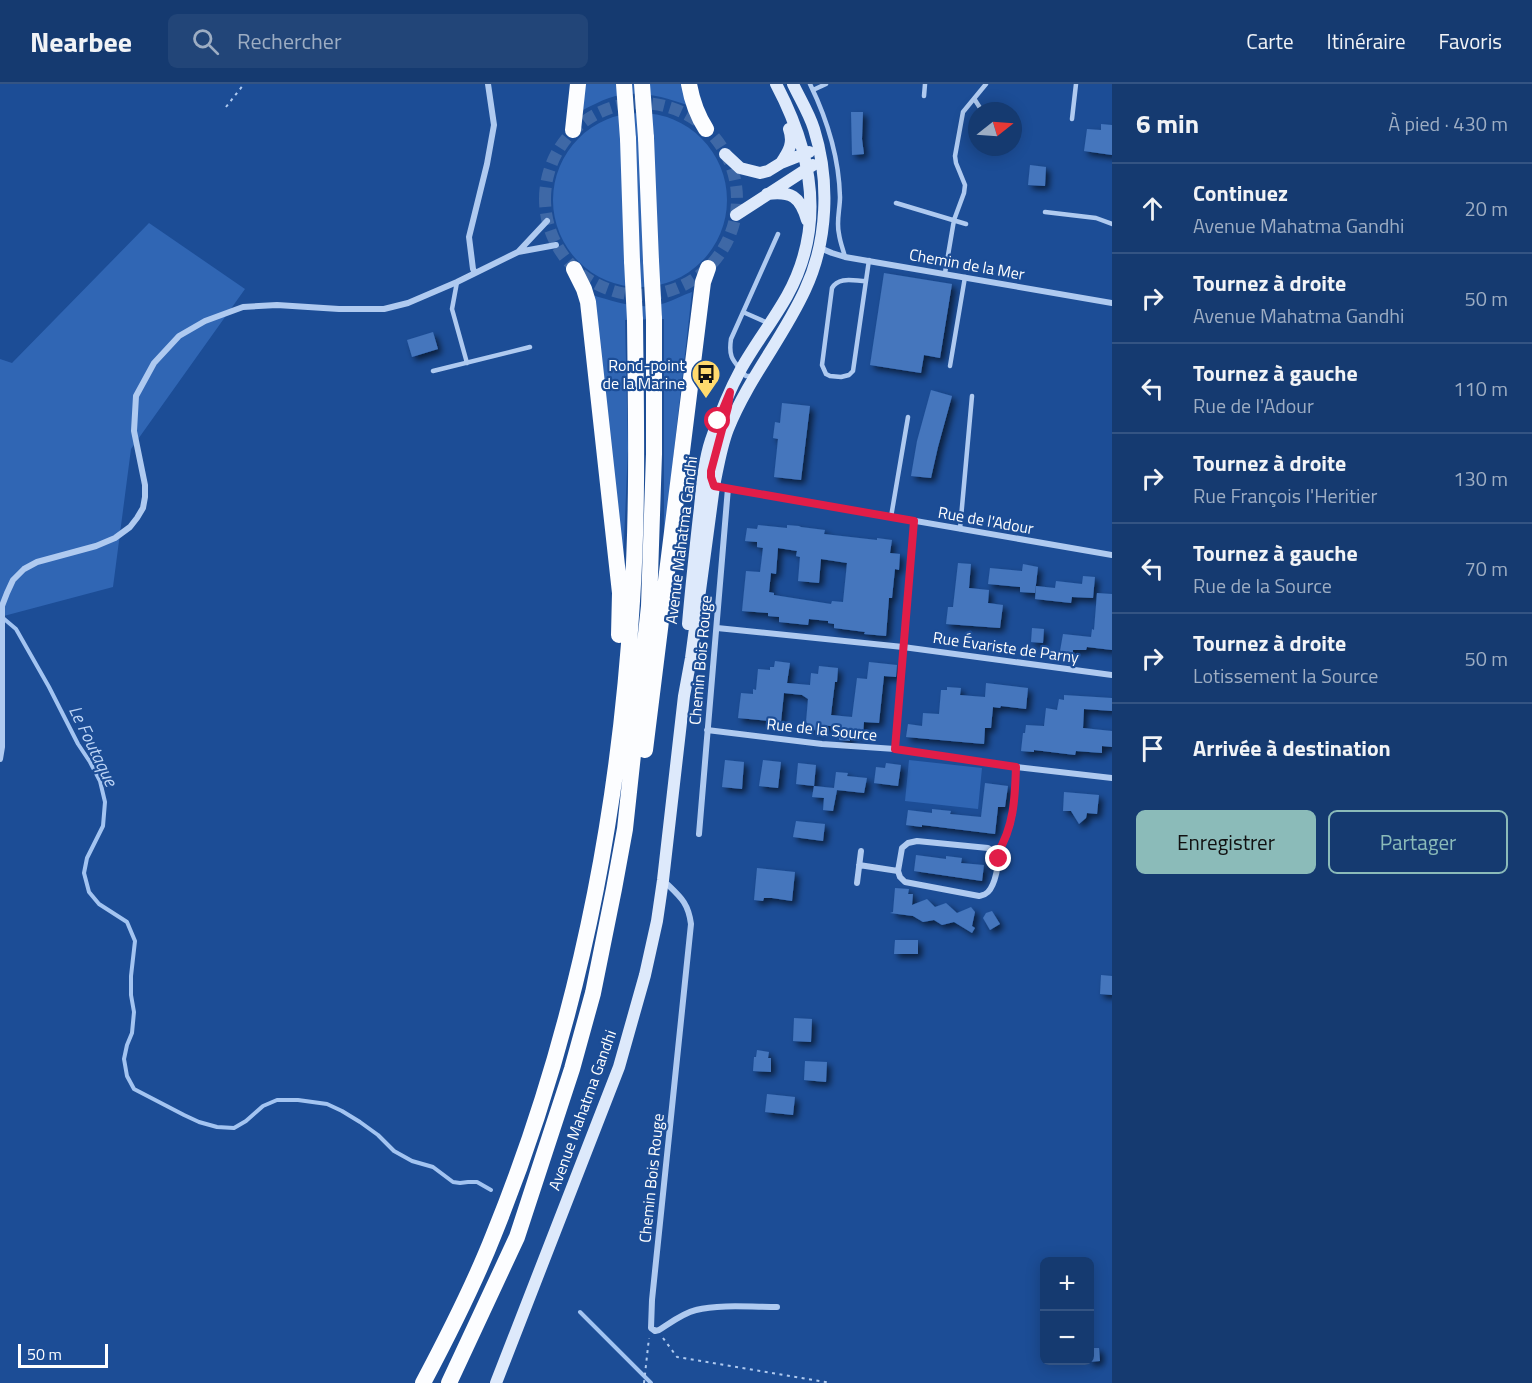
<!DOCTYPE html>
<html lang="fr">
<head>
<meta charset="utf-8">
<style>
	:root { --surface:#153a70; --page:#224578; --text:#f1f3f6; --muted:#9dadc3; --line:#345483; --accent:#8bbbb9 }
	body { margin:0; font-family:"Titillium Web",sans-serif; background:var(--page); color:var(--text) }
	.controls { position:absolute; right:18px; bottom:18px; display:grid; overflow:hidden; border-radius:9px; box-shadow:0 3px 15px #0003 }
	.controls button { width:54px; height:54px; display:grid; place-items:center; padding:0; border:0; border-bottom:2px solid var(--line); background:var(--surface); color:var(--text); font:30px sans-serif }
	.compass { position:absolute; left:968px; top:18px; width:54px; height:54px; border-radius:50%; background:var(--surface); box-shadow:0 3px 15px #0003; rotate:73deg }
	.scale { position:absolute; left:18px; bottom:15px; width:90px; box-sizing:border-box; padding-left:6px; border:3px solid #fff; border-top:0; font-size:16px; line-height:21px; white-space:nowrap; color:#fff; -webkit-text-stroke:4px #1c4d96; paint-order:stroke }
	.stop { position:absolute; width:18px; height:18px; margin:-14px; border:4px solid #e11d48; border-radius:50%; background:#fff }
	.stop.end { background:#e11d48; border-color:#fff; box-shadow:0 2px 6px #0008 }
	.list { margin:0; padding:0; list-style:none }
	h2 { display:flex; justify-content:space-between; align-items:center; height:78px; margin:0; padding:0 24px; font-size:26px }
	h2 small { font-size:20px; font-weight:400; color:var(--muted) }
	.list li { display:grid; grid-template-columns:39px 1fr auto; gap:18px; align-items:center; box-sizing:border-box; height:90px; padding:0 24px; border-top:2px solid var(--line) }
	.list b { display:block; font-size:22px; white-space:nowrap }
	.list p { margin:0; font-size:20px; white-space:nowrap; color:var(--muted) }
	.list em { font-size:20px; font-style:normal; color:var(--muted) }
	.actions { display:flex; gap:12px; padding:18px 24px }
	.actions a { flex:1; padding:14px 0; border:2px solid var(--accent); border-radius:9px; text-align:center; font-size:21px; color:var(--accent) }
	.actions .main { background:var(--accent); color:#111 }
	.icon { flex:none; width:33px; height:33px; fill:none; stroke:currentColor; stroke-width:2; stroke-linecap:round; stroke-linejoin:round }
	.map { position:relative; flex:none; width:1112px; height:1299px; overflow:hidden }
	header { display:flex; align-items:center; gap:36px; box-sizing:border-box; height:84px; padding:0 30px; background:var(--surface); border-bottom:2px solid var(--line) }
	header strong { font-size:28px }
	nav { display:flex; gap:33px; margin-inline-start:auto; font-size:21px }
	.search { width:420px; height:54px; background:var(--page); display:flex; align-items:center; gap:15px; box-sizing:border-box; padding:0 21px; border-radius:9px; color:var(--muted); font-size:22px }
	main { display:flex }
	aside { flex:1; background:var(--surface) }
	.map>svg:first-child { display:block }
</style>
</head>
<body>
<header>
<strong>Nearbee</strong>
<div class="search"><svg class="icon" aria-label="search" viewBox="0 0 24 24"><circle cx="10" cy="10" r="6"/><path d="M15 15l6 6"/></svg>Rechercher</div>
<nav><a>Carte</a><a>Itinéraire</a><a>Favoris</a></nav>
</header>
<main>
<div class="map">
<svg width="1112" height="1299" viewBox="0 0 1112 1299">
	<defs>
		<filter id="shadow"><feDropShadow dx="4" dy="4" stdDeviation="3" flood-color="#0009"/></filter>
	</defs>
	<rect width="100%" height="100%" fill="#1c4d96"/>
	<path fill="#3066b4" d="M585,0H683L687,21C661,12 636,5 609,14C600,17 591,22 583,26Z
		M553 116a87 87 0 1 1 174 0a87 87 0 1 1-174 0Z
		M149,139L245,205L131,365L113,503L0,533V275L12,279Z
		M692,208L664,455V235L625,236L628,364L623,479L592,211C616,218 641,227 665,219C674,216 683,211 692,208Z
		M909,676L982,684L978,725L905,717Z"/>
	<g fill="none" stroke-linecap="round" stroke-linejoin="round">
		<path stroke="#a3c4f1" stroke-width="4" d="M3,534L16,545L49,603L78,660L90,678L100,697L105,718L103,742L87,774L84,789L89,808L99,820L127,838L135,857L131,892V911L134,928L132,949L127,961L124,975L127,992L134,1005L184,1031L199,1038L217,1043L234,1044L246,1037L263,1022L277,1016H298L327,1020L342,1027L360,1038L378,1051L394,1067L412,1077L433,1083L453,1098L460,1099L468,1098H477L491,1106
			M580,1228L651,1299"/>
	</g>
	<path fill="#4476bd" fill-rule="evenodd" filter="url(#shadow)" d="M851,28H863L862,55L864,70L852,71Z
		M1101,40L1112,41V71L1084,67L1087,45L1101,46Z
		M1030,81L1046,83L1045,102L1028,101Z
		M884,189L952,200L940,274L924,271L921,289L870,281Z
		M433,248L438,265L412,273L407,256Z
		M931,306L952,312L938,363L931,394L911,392L917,357Z
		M782,319L810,322L801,396L774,393L778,355L773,354L775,338L780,339Z
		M758,441L787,444V441L799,442L801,443L825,446L824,450L877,456V454L892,456L890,469L900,470L899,486L895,485L892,514H889L886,552L864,550L865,548L834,544V540L828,539V537L809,535L808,541L779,538V533L768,532V529L742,527L746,487L760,488L763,464L757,463V458L745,457L747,444L757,445ZM778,464L797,467L796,472L800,473L798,497L819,499L821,475L847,479L843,518L832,517L831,520L774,511V509L769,508L771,489L776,490Z
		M958,479L971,480L969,504L989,506L988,519L1003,521L1000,544L946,540L948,523H953Z
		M1023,480L1038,483L1035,509L1020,508V503L988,500L990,484L1022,487Z
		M1083,492L1095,493L1093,514L1072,513L1071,519L1035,515L1036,502L1055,504L1056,497L1082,500Z
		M1097,509L1112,510V566L1087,563L1086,566H1073V569L1060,567L1063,550L1091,553L1092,545L1094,546Z
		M1032,544L1044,545L1043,559L1031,558Z
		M775,577L790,579L787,599L810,601L811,589L818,590L819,582L838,584L837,598H835L831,631L852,633L857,594L867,595L869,578L897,581L896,593L884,592L879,639L864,638L863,650L850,649V657L839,656L840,643L820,641L819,650L806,638L808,615L802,611L784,609L781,638L738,634L741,609L753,610V605L756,606L758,585L770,586V583H774Z
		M986,599L1028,604L1026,625L1001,622L1000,624L993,623L991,644H985L984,660L906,653L908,640L922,642L923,629L939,630L941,606H947V603L961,604L960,611L985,613Z
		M1064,611L1112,614V627L1084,625L1083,644L1112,647V663L1102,662V669L1076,667L1075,671L1034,666V668L1021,667L1023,649H1025L1026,641L1044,642L1046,624L1057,626L1059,615L1064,616Z
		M725,676L744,678L742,705L722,703Z
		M763,676L781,678L778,704L759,702Z
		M798,679L816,681L814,702L834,704L836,688L848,689L847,692L867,694L864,709L837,706L833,727L823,726L824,714L812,713L814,702L796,700Z
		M886,679L901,681L898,702L874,699L876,683L885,684Z
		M985,699L1008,702L1005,723H998L995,750L922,741V743L906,741L908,726L932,729V725L951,727L950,730L981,733Z
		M1064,708L1099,711L1097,730L1087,729L1086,734L1079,740L1071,727H1063Z
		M796,737L825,740L823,757L793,753Z
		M916,771L946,775V772L962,774L961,779L984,781L982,797L914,787Z
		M757,784L795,788L792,817L772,814H764L763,817L754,816Z
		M895,804L909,805L908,810H913L912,821L927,815L935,823L946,819L957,829L971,823L975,828L972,842L975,844L972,849L954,838L942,841L934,836L923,838L913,832L890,829L893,828Z
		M992,827L1000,840L990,846L983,834L986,829Z
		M895,856H918V870H894Z
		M1101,891L1112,892V911L1100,910Z
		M794,934L812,935L811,958L793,957Z
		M757,966L769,968L768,974H771V988L753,987L754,973H756Z
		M805,977L827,978L826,998L804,996Z
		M767,1010L795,1013L793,1031L765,1028Z
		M1089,1264H1099L1100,1277L1089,1278Z"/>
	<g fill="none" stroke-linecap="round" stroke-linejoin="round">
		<path stroke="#3e68a6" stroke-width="12" stroke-dasharray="12 6" stroke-linecap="butt" d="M545 115a96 96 0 1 1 192 0a96 96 0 1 1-192 0Z"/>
		<path stroke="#afcaf0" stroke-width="2" stroke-dasharray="3 4.5" stroke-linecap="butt" d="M226,23L244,0
			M663,1254L677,1273L831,1299
			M644,1299L649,1254"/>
		<path stroke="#afcaf0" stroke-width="4.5" d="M810,0C827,35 839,73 840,113C840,125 836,138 839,150C840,158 843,165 845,173
			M813,6L826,0
			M924,12L925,0
			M975,16L982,27
			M1072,35L1076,0
			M896,119L966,140
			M1045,128L1096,134L1112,140
			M945,189L954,136L964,109L965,101L956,79L955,72L963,28L986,0
			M866,197C854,197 839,192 832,204L822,281L826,290L830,292L841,293L849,291L853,287L869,176
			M457,198L452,225L467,279
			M743,228L768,239
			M950,282L965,193
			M433,287L530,263
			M754,292H746C734,277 728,275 731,255L778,150
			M891,433L908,333
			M960,445L972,312"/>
		<path stroke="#afcaf0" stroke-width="6" d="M820,164L832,169L845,173L1112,219
			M518,168L547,137
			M475,189L473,185L469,153L487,80L494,41L488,0
			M714,402L1112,471
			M717,544L903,563L1112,591
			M707,646L822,660L895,665L1016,683L1112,694
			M895,665L914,437
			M0,675L2,663V522L7,509L13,496L24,485L37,478L96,462L115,454L130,443L137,434L143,424L145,413V401L134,347L136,312L154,279L179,252L205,237L243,223L277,221L339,225H384L408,219L457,198L518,168L556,161
			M699,750L728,404
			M997,770C1000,778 995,801 988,808C985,811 983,811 979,812L905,798L900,793L898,787L902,764L908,759L917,757L988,764L997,770C1015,743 1015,713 1016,683
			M859,781L898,787
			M663,796C679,812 688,817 691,840L652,1216L651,1244L655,1247L659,1246C670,1239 683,1229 696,1226C718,1220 754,1223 777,1223
			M857,799L861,767"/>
		<path stroke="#dde9fb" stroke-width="12" d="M725,70L740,84L760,89L768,87L781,79L809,68
			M781,79C789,67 794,59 789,45
			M767,110C791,107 800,112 807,136
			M736,131L813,81
			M688,540C691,504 695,468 699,432C702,407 703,380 711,356C719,332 729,307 741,285C755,260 773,237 787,212C826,142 812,68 776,0
			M496,1299L619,983L645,891L657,837L663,796L684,612L691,574L714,402C718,383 721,363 728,345C748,295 783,254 805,206C828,157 830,96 814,45C809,29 800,15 793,0"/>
		<path stroke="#fcfdff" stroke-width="16" d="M689,0C692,17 697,31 706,45
			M573,46L578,0
			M646,54L651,177
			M628,55L632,177
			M574,185L584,205L588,218L620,509L619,551
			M645,666L703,198L708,184
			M423,1299C449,1250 474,1201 494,1150C576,948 619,733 632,517C638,424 636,330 635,236
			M449,1299L517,1153L572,985L593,909L614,805L625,745L649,522L654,370V235"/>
		<path stroke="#fcfdff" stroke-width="16" d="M624,0L628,55
			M642,0L646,54
			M632,177L635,236
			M651,177L654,235"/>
	</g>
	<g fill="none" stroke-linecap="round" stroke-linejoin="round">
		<path stroke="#e11d48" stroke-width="8" d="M718,337L730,308L728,323L711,387V393L714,402L914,437L895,665L1016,683C1015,714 1014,743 997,770L999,775"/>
	</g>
	<defs>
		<g id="bus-pin" transform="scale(1.5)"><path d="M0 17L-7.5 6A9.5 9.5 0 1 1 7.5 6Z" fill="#ffda6e" stroke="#1c4d96"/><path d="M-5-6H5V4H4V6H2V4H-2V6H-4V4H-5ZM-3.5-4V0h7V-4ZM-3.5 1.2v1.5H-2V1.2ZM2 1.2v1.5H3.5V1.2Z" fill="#111"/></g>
	</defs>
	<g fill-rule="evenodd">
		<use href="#bus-pin" x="706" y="290"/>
	</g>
	<g text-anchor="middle" stroke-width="4.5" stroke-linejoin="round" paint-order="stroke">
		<g font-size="16" fill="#fff" stroke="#1c4d96">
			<text transform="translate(967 180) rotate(10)" y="6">Chemin de la Mer</text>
			<text transform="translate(986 436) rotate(10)" y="6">Rue de l'Adour</text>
			<text transform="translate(681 456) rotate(-83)" y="6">Avenue Mahatma Gandhi</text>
			<text transform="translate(1006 563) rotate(8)" y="6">Rue Évariste de Parny</text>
			<text transform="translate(700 576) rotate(-85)" y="6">Chemin Bois Rouge</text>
			<text transform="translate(822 645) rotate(6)" y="6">Rue de la Source</text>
			<text transform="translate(582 1026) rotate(-70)" y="6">Avenue Mahatma Gandhi</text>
			<text transform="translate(651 1094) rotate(-84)" y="6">Chemin Bois Rouge</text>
		</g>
		<g font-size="16" fill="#fff" stroke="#1c4d96" text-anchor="end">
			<text x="685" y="287">Rond-point<tspan x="685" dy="18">de la Marine</tspan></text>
		</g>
		<g font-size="18" font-style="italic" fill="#bcd4f6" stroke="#1c4d96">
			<text transform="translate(93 662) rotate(64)" y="6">Le Foutaque</text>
		</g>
	</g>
</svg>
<div class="controls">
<button>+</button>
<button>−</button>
</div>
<svg class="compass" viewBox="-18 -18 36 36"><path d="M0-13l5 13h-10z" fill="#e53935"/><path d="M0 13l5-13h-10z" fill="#9dadc3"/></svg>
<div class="scale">50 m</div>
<div class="stop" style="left:718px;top:337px"></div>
<div class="stop end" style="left:999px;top:775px"></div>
</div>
<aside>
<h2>6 min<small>À pied · 430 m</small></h2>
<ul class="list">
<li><svg class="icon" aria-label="ahead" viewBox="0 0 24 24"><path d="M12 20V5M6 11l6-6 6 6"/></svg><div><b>Continuez</b><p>Avenue Mahatma Gandhi</p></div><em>20 m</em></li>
<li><svg class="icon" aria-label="right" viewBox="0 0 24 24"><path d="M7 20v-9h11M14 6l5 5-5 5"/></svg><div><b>Tournez à droite</b><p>Avenue Mahatma Gandhi</p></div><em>50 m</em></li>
<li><svg class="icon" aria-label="left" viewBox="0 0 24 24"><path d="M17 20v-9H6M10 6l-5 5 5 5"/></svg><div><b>Tournez à gauche</b><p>Rue de l'Adour</p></div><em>110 m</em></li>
<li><svg class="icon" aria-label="right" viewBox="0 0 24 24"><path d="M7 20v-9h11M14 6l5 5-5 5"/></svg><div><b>Tournez à droite</b><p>Rue François l'Heritier</p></div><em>130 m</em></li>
<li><svg class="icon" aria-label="left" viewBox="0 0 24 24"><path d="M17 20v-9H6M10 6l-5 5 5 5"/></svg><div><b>Tournez à gauche</b><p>Rue de la Source</p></div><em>70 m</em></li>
<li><svg class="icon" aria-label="right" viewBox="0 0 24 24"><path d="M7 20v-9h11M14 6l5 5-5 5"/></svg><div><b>Tournez à droite</b><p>Lotissement la Source</p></div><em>50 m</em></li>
<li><svg class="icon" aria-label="arrive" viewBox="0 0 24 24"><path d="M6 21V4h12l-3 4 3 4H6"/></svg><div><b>Arrivée à destination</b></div></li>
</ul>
<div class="actions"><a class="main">Enregistrer</a><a>Partager</a></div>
</aside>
</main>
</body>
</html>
